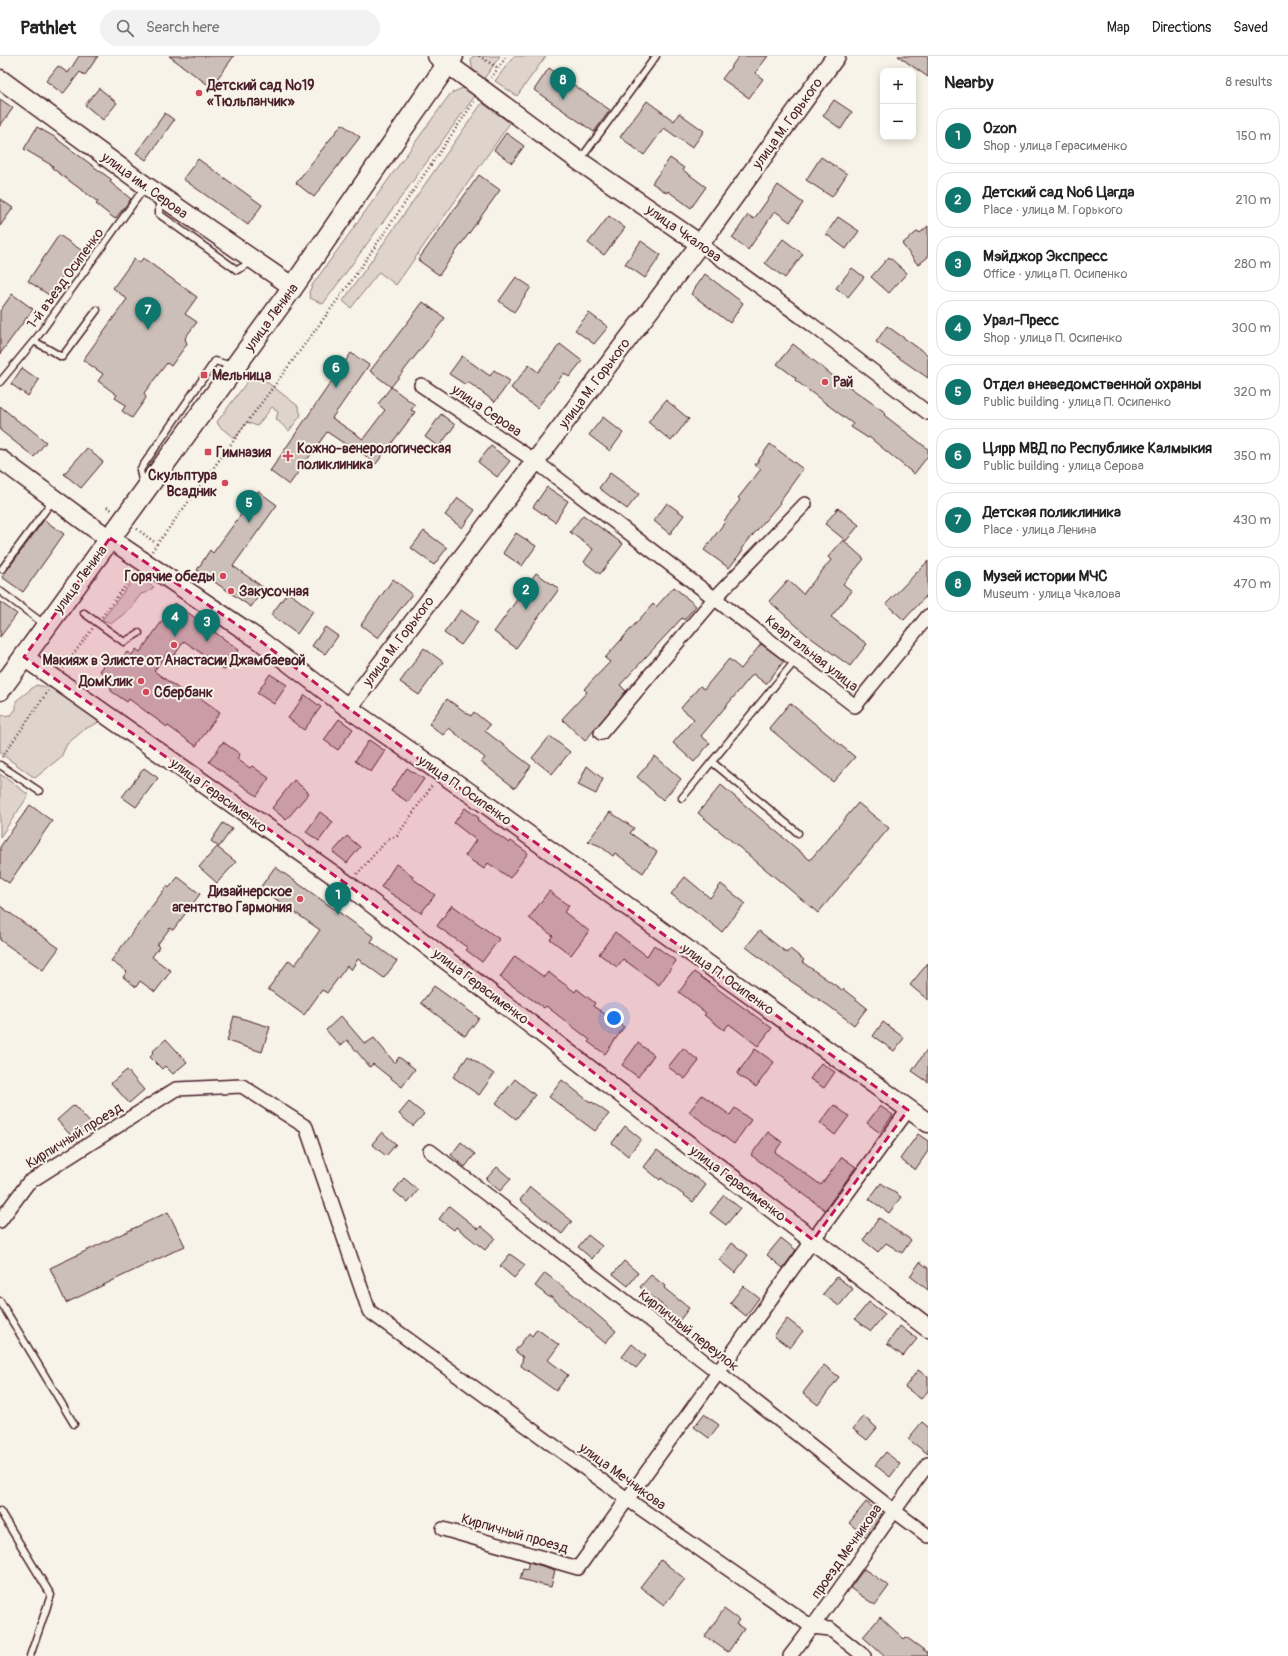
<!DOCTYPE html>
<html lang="en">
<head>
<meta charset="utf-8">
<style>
	:root { --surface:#fff; --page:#f2f2f2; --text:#222; --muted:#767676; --line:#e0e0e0; --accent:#0f766e }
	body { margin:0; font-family:Pangolin,sans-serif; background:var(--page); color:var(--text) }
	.controls { position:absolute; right:12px; top:12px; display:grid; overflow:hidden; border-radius:8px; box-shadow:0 2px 10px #0003 }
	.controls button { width:36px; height:36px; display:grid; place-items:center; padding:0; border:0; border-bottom:1px solid var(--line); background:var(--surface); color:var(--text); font:20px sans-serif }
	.you { position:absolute; left:614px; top:962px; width:14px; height:14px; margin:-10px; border:3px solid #fff; border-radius:50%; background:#1a73e8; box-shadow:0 0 0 6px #1a73e833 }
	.badge { display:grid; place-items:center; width:26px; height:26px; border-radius:50%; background:var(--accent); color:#fff; font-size:13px; font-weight:700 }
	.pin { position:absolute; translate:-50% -33px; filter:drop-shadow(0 1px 2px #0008) }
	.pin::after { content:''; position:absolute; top:21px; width:14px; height:12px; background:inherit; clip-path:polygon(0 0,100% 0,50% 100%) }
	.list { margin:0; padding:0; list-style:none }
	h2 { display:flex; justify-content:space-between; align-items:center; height:52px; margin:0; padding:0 16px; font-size:17px }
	h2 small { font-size:13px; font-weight:400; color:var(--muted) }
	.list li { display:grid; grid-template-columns:26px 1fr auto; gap:12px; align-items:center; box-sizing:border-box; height:56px; margin:0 8px 8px; padding:0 8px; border:1px solid var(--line); border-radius:16px }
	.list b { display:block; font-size:15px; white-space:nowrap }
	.list p { margin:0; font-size:13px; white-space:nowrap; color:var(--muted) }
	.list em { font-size:13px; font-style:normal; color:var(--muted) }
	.icon { flex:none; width:22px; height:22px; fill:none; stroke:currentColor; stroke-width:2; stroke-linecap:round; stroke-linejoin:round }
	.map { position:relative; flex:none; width:928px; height:1600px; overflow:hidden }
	header { display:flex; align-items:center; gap:24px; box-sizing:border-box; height:56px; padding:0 20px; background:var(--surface); border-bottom:1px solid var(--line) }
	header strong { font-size:19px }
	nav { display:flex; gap:22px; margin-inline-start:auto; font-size:14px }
	.search { width:280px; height:36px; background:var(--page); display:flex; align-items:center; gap:10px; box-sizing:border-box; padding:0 14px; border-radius:22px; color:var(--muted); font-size:15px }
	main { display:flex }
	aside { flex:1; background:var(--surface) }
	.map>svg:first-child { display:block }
</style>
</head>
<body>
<header>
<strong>Pathlet</strong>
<div class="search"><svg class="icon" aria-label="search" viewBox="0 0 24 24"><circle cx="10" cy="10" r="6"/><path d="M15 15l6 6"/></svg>Search here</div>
<nav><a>Map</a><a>Directions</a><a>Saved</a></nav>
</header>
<main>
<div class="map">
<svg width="928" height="1600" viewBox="0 0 928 1600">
	<rect width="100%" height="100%" fill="#f7f3e8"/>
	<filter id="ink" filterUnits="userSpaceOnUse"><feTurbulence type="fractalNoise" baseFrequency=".025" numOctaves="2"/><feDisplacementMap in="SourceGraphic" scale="8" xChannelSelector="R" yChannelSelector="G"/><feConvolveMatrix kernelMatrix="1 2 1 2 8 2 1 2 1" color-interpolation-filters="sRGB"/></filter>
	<g filter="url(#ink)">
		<path fill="#ded4cc" stroke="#947a7c" d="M473,0H500L483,24L472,12L471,3Z
			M514,0H546L517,40L495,25Z
			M463,32L475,40L323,248L310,242L309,236L313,228L448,41L451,37Z
			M482,47L510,67L396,229L379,216L351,252L343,245Z
			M253,318L259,320L298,350L301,359L289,375L276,363L278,356L272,351L257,370L247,366L235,383L219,370L217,366Z
			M136,520L154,531L148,536L141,538L129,554L112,567L102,564Z
			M36,629L58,633L99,666L85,673L67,688L61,701L35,722L0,697V660L11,659L16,653V645Z
			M0,718L29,739L0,781Z"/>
		<path fill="#ccbfb9" stroke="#4a1f2b" d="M79,0H98L85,19L80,16L63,38L46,25L58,10L68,17Z
			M169,0H234L211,31Z
			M739,0H768L755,17L763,23L749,42L722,23Z
			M898,0H928V21Z
			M549,12L610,54L594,76L534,34Z
			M99,32L117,47L103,64L85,49Z
			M0,43L13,52L0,70Z
			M834,44L852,56L841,73L823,60Z
			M647,45L674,65L679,57L704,75L692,92L664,72L644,99L620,81Z
			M165,57L174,64L146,104L136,97Z
			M342,68L360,81L314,141L296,127Z
			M37,71L58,83V84L112,124L110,126L131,143L115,163L96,148L98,146L52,112L53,110L24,93Z
			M506,77L524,90L512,107L494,94Z
			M821,101L847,118L832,141L806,124Z
			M670,102L684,112L683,114L706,131L691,152L668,135L667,137L652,127Z
			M198,103L262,149L248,169L183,123Z
			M479,119L500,134L439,219L418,204Z
			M778,129L803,147L790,166L775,155L748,194L732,182L748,159L754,163Z
			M0,143L13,152L0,170Z
			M609,160L625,172L604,199L588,187Z
			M838,161L859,175L846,193L826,178Z
			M928,170V201L918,209L902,188L918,175L920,177Z
			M59,179L81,194L49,239L28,225Z
			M783,183L803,198L785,222L765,207Z
			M641,185L661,199L645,222L625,208Z
			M889,201L907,217L889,237L871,221Z
			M143,202L197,241L185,258L197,266L185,282L187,288L171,310L167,307L144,337L146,342L132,362L122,355L126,349L115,342L117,339L98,325L103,318L83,304L127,243L113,232L134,203L140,207Z
			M852,212L864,221L848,241L836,232Z
			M705,218L743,247L730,267L691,238Z
			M516,221L531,231L514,256L499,245Z
			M12,238L33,253L0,298V255Z
			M423,246L445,262L391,331L370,315Z
			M589,257L608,271L594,288L575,274Z
			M887,270L928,299V322L876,286Z
			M560,288L582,305L569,321L564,317L537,352L511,332L529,309L538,316Z
			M793,288L843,328L844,327L886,357L884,359L928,393V400L914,418L869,381L868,382L851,371L853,368L795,324L796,322L777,308Z
			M351,297L369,309L332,362L363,383L385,354L378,348L391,331L415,349L411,354L415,356L376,408L353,390L351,392L327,376L289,429L270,415Z
			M462,300L490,320L494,314L510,325L495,346L468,326L466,329L449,318Z
			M22,312L39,324L28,340L11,328Z
			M666,344L689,363L671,385L648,366Z
			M0,350L23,369L24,368L46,386L34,401L0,374Z
			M441,358L455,369L439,391L425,381Z
			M603,361L623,377L610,395L589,379Z
			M770,388L803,413L779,446L780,447L741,493L743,494L729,512L704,494L725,466L724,465L740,444L738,442L761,413L755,409Z
			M491,390L510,405L497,421L478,406Z
			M87,392L103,406L81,432L64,418Z
			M610,417L639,438L627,453L599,432Z
			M547,431L568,445L555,466L533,451Z
			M258,435L277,449L233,510L264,532L251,551L197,514L210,494L213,497Z
			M458,442L475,454L462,472L445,459Z
			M667,447L684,459L670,478L654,465Z
			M838,452L859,469L846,485L825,468Z
			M583,459L623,488L600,518L584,506L593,493L570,476Z
			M44,464L64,478L23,536L2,521Z
			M424,475L447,492L434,509L411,492Z
			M516,477L536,490L522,510L503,497Z
			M843,484L864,503L843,528L852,535L831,561L867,588L850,610L807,579L769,545L788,524L803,538L831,504L828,501Z
			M928,505V538L904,564L886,548Z
			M536,517L559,533L516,592L494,576Z
			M393,523L412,538L378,582L361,569Z
			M674,531L696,550L684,564L682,562L620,629L626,635L585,685L562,663L587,636L584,633L610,606L605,602L653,548L656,551Z
			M288,536L313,555L297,578L271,559Z
			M0,546L17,558L0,581Z
			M175,547L239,594L225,614L184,585L174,600L168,596L154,615L186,638L189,634L220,656L196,690L168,670L167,671L129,643L127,646L111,635L110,622L100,615L110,602L118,608L127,596L132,599L136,593L140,596Z
			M461,554L478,566L461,589L444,577Z
			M325,571L338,580L325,598L312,590Z
			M761,588L784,605L766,628L753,618L701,680L710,687L694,706L673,687L694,663L681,652L700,630L704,633L729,603L741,613Z
			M424,592L443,606L419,639L400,626Z
			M270,618L287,629L274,648L257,637Z
			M305,639L321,651L304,674L288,662Z
			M447,643L471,660L474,656L490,669L485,675L531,710L515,732L481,706L485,702L449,672L443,679L429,668Z
			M790,647L855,701L833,726L769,672Z
			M339,663L353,673L338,694L324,684Z
			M550,680L570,696L552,718L532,702Z
			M369,684L385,695L371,716L355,705Z
			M223,686L240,698L237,703L250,712L252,710L269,722L257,740L209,706Z
			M655,700L681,723L663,744L637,721Z
			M587,710L603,723L596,738L578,729Z
			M144,712L158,722L136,751L122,741Z
			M407,712L424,723L408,746L391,735Z
			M294,724L309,737L286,764L272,752Z
			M721,729L810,804L858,747L889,772L818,857L698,757Z
			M30,749L52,765L9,827L0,821V791Z
			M465,752L479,762L477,764L509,787L511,785L528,797L510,822L488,807L484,813L465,800L476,784L454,767Z
			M320,756L333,766L319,785L306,776Z
			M610,756L634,772L630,777L657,796L643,817L615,797L613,800L600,790L588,785Z
			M223,767L232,773L219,791L211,785Z
			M347,780L360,791L347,807L333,796Z
			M217,791L236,806L217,827L199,811Z
			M396,808L413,820L412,822L435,839L421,857L381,831Z
			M275,811L374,881L371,886L397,905L384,922L358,903L351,914L347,910L327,937L322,934L304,959L268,933L289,904L295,909L320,874L260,832Z
			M178,821L200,838L173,874L170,872L157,889L159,891L152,901L171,915L155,936L140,925L136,931L123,921L127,916L111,905L167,830L169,832Z
			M685,821L710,842L721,828L745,847L722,876L689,850L688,851L671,838Z
			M549,835L569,850L564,856L589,875L571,899L550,883L553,880L529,862Z
			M452,849L499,883L482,906L466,894L468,892L437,870Z
			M0,850L59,892L43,914L0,884Z
			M759,875L787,897L790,893L804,904L802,906L842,934L843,933L867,952L854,969L829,950L789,924L746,891Z
			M615,876L647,900L654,889L676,905L659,929L623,903L617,911L599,898Z
			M515,900L544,921L548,916L575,936L577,933L595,947L593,950L624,971L605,998L588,986L590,984L546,950L544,952L500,921Z
			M928,907V944L910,929Z
			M694,916L772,972L758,990L729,968L724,974L704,959L706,957L679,936Z
			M434,930L479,962L465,980L421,947Z
			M234,960L270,971L262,996L227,985Z
			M341,960L365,988L374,982L395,1007L399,1001L415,1013L402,1031L373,1008L370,1011L347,984L340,990L326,974Z
			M883,966L904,982L894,995L873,980Z
			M166,983L187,1006L173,1018L165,1010L162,1013L150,1001L153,998L152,996Z
			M638,987L654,999L638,1021L622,1009Z
			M683,992L699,1005L685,1023L668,1011Z
			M928,992V1026L912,1015Z
			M755,993L774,1006L756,1031L737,1018Z
			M468,1000L494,1018L479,1039L453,1021Z
			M821,1007L835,1016L824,1032L810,1023Z
			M127,1014L144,1034L129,1047L111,1027Z
			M515,1023L535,1039L516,1063L496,1047Z
			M562,1024L591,1047L592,1046L609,1058L595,1075L549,1041Z
			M702,1039L730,1059L735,1052L751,1064L734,1088L689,1056Z
			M409,1046L424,1058L413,1070L399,1058Z
			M74,1049L91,1068L74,1083L57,1064Z
			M834,1049L849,1060L835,1079L820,1067Z
			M880,1050L893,1059L880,1077L867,1067Z
			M625,1070L641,1083L628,1100L612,1087Z
			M382,1076L396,1088L386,1100L372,1088Z
			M768,1076L782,1086L775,1096L821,1129L842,1101L856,1111L825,1154L751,1099Z
			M918,1078L928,1085V1095L915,1114L900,1103Z
			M461,1086L475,1098L465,1111L451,1099Z
			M657,1094L689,1118L690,1117L706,1129L693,1146L661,1122L660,1124L644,1111Z
			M497,1111L511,1123L500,1135L486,1123Z
			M404,1122L418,1134L408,1147L394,1135Z
			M881,1127L901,1141L889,1157L869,1143Z
			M530,1131L572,1165L562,1178L520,1144Z
			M724,1139L740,1152L726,1169L710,1157Z
			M449,1150L478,1173L481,1170L495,1182L485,1194L456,1171L454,1174L439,1163Z
			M168,1156L185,1190L66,1247L50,1212Z
			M879,1162L911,1184L902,1197L886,1187L878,1196L863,1184Z
			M588,1179L602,1190L592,1203L578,1191Z
			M781,1182L796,1194L783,1212L767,1199Z
			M732,1187L748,1199L735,1217L719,1204Z
			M510,1198L525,1209L514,1222L500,1210Z
			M624,1205L638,1217L628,1230L613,1218Z
			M920,1206L928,1212V1234L910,1220Z
			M545,1217L575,1240L616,1275L605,1287L550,1240V1242L535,1230Z
			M651,1219L665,1230L664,1232L689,1252L679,1265L664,1253L666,1252L640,1231Z
			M837,1221L853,1233L839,1250L823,1238Z
			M743,1230L759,1242L746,1260L730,1247Z
			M869,1246L885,1258L871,1275L855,1263Z
			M787,1263L803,1275L790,1292L774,1280Z
			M900,1270L917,1283L903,1300L887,1288Z
			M537,1273L559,1289L548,1304L568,1319L556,1335L521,1310L523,1301L515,1295L529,1277L532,1280Z
			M632,1288L646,1300L636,1312L622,1301Z
			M824,1309L839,1321L818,1349L803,1337Z
			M918,1314L928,1321V1335L921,1343L905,1331Z
			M704,1358L719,1369L709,1382L694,1371Z
			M863,1360L877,1372L867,1384L853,1373Z
			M922,1366L928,1371V1398L908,1383Z
			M886,1396L900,1408L890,1421L875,1409Z
			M866,1446L882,1458L866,1481L849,1467Z
			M661,1504L685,1523L664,1549L640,1531Z
			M529,1506L555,1514L551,1531L520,1523L523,1512L527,1513Z
			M864,1513L889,1530L875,1549L850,1532Z
			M724,1553L739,1564L736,1568L744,1573L728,1596L705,1580Z
			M880,1561L904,1583L906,1581L928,1597V1600H884L863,1581Z"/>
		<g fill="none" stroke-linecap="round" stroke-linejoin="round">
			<g stroke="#4a1f2b" stroke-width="9">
				<path id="lane" d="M580,104L656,0
					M159,143V158L237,214L252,206
					M34,285L62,301L97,254
					M0,326L38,280L145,131
					M143,430L140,414L215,305L232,310
					M2,513L53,444
					M0,535L44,568
					M84,557L124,586L139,577
					M712,706L798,777
					M0,709L39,735
					M682,742L795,605
					M0,1245L74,1368
					M0,1455L51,1539L30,1600"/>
			</g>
			<g stroke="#4a1f2b" stroke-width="16">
				<path id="street" d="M700,188L811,268L928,357
					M421,329L535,405L855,650L928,560
					M601,677L715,542L805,448
					M430,1095L718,1316L893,1454L928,1480
					M0,1165L28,1127L176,1033L242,1030L306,1071L369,1255L627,1443L812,1571L830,1573L864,1600
					M443,1473L578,1512L813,1184L908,1054
					M790,1600C839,1538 881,1471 928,1408"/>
			</g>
			<g stroke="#4a1f2b" stroke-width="21">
				<path id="secondary" d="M437,0L579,105L700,188
					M0,23L146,130L293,231
					M0,403L91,470L258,583L348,652L473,739L928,1067
					M24,601L348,829L928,1272
					M348,652L700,188L836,0"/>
			</g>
			<g stroke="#4a1f2b" stroke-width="23">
				<path id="primary" d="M0,634L293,231L453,0"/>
			</g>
			<path stroke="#4a1f2b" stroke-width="2.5" stroke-dasharray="1 3" stroke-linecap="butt" d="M479,0L498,12
				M491,22L507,0
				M107,451L112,454
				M137,473L157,488
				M152,495L350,227L474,46
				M102,561L135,517
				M63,612L93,572
				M2,701L48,635
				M357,818L388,783L397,780L433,728"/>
			<use href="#lane" stroke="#f7f3e8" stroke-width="6"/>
			<use href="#street" stroke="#f7f3e8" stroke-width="13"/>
			<use href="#secondary" stroke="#f7f3e8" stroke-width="18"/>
			<use href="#primary" stroke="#f7f3e8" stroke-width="20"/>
		</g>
	</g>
	<path fill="#c2185b" fill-opacity="0.2" stroke="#c2185b" stroke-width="3" stroke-dasharray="8 5" stroke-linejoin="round" d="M110,482L258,583L348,652L908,1054L813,1184L348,829L24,601Z"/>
	<g fill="#d1495b" stroke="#f7f3e8" stroke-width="1.5">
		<circle cx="199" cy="37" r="4"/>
		<rect x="200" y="315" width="8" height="8" rx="2"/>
		<circle cx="825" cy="326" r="4"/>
		<rect x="204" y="392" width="8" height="8" rx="2"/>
		<path d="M286 394h4v4h4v4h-4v4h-4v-4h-4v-4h4z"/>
		<circle cx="225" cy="427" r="4"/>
		<circle cx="223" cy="520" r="4"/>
		<circle cx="231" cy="535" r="4"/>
		<circle cx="174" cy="589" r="4"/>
		<circle cx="141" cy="625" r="4"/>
		<circle cx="146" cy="636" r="4"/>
		<circle cx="300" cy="843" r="4"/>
	</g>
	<g text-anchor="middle" stroke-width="4" stroke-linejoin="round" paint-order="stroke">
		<g font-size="14" font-weight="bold" fill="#4a1f2b" stroke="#f7f3e8" text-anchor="start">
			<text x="207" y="34">Детский сад №19<tspan x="207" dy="16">«Тюльпанчик»</tspan></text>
			<text x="212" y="324">Мельница</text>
			<text x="833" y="331">Рай</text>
			<text x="297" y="397">Кожно-венерологическая<tspan x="297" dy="16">поликлиника</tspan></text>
			<text x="216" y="401">Гимназия</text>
			<text x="217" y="424" text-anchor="end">Скульптура<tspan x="217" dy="16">Всадник</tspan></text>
			<text x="215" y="525" text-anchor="end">Горячие обеды</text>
			<text x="239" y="540">Закусoчная</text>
			<text x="174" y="609" text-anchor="middle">Макияж в Элисте от Анастасии Джамбаевой</text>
			<text x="133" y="630" text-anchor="end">ДомКлик</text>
			<text x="154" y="641">Сбербанк</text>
			<text x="292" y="840" text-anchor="end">Дизайнерское<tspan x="292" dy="16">агентство Гармония</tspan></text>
		</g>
		<g font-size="14" fill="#4a1f2b" stroke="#f7f3e8">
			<text transform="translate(787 67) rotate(-54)" y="5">улица М. Горького</text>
			<text transform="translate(145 129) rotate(36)" y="5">улица им. Серова</text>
			<text transform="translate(684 177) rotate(35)" y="5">улица Чкалова</text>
			<text transform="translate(65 222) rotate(-54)" y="5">1-й въезд Осипенко</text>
			<text transform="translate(271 261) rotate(-54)" y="5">улица Ленина</text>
			<text transform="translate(594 327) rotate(-53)" y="5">улица М. Горького</text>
			<text transform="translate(487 354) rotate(34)" y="5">улица Серова</text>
			<text transform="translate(80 523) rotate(-54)" y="5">улица Ленина</text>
			<text transform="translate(398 585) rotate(-53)" y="5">улица М. Горького</text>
			<text transform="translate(812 597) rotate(38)" y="5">Квартальная улица</text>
			<text transform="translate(465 734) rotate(35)" y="5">улица П. Осипенко</text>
			<text transform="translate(219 739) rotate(36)" y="5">улица Герасименко</text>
			<text transform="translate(728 923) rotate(36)" y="5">улица П. Осипенко</text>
			<text transform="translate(481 930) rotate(37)" y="5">улица Герасименко</text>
			<text transform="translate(74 1079) rotate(-32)" y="5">Кирпичный проезд</text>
			<text transform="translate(738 1127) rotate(37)" y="5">улица Герасименко</text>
			<text transform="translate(689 1274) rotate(38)" y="5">Кирпичный переулок</text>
			<text transform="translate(623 1420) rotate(36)" y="5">улица Мечникова</text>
			<text transform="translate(515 1477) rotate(16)" y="5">Кирпичный проезд</text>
			<text transform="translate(846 1495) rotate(-55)" y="5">проезд Мечникова</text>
		</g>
	</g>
</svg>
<div class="controls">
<button>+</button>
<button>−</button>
</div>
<div class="you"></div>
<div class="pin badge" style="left:338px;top:859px">1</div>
<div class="pin badge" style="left:526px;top:554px">2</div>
<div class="pin badge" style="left:207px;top:586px">3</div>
<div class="pin badge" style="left:175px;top:581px">4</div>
<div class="pin badge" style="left:249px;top:467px">5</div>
<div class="pin badge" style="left:336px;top:332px">6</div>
<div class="pin badge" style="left:148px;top:274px">7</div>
<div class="pin badge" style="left:563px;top:44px">8</div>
</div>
<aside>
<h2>Nearby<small>8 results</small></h2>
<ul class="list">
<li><span class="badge">1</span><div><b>Ozon</b><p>Shop · улица Герасименко</p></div><em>150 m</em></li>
<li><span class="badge">2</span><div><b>Детский сад №6 Цагда</b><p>Place · улица М. Горького</p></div><em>210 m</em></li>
<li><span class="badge">3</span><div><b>Мэйджор Экспресс</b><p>Office · улица П. Осипенко</p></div><em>280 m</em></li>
<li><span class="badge">4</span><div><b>Урал-Пресс</b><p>Shop · улица П. Осипенко</p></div><em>300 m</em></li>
<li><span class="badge">5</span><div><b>Отдел вневедомственной охраны</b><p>Public building · улица П. Осипенко</p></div><em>320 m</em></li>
<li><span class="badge">6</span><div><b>Цлрр МВД по Республике Калмыкия</b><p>Public building · улица Серова</p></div><em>350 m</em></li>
<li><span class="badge">7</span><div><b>Детская поликлиника</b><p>Place · улица Ленина</p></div><em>430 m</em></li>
<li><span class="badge">8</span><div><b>Музей истории МЧС</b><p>Museum · улица Чкалова</p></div><em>470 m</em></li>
</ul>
</aside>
</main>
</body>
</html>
